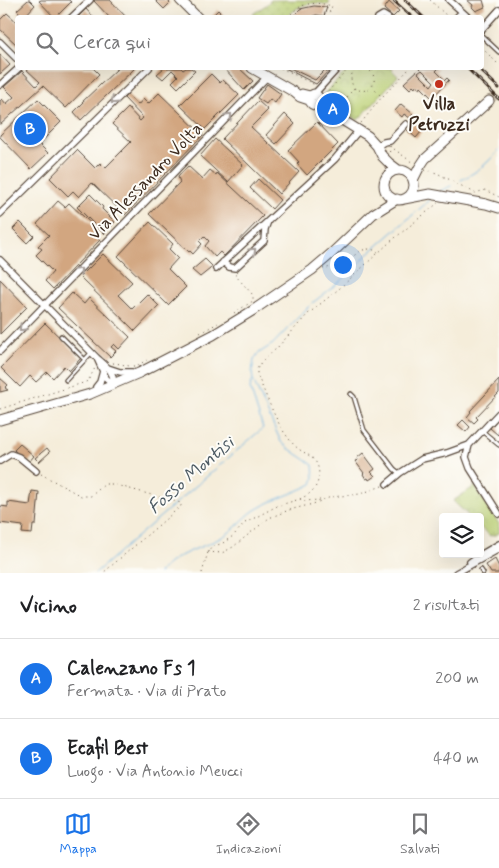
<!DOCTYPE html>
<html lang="it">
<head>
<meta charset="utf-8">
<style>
	:root { --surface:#fff; --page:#f2f2f2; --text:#202124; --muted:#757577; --line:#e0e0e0; --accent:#1a73e8 }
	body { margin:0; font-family:Mynerve,sans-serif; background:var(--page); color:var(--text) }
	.controls { position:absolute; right:15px; bottom:15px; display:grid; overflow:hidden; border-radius:5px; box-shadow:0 5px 20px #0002 }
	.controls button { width:45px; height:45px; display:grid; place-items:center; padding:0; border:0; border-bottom:1px solid var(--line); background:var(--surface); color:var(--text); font:25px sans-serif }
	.you { position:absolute; left:342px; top:264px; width:18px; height:18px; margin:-12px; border:4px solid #fff; border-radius:50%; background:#1a73e8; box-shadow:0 0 0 8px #1a73e833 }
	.badge { display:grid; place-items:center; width:32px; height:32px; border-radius:50%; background:var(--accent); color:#fff; font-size:16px; font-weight:700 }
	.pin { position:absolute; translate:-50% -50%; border:2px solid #fff; box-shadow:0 1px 5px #0006 }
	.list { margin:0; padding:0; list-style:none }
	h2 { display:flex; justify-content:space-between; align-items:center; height:65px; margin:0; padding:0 20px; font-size:21px }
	h2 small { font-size:16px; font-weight:400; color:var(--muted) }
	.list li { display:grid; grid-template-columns:32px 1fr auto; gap:15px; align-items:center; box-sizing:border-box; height:80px; padding:0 20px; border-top:1px solid var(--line) }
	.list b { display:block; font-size:19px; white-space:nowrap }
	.list p { margin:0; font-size:16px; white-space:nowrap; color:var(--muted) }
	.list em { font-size:16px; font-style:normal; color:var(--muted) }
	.icon { flex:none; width:28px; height:28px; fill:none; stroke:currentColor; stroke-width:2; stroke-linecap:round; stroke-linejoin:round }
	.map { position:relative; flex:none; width:499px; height:573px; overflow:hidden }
	.search { position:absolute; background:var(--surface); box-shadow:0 5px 20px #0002; left:15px; right:15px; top:15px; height:55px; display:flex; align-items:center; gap:12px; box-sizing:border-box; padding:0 18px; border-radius:5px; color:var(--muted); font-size:19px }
	.sheet { height:225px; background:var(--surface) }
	nav { display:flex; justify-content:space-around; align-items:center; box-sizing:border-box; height:70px; border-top:1px solid var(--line); background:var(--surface); font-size:14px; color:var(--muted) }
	nav a { display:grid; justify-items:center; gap:2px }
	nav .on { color:var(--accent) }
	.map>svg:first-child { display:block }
</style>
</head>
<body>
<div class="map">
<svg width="499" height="573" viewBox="0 0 499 573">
	<defs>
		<pattern id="grass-dots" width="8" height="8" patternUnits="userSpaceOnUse" patternTransform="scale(1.25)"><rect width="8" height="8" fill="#bbd074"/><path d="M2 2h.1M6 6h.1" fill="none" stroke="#a2b364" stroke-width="1.8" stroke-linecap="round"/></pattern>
		<pattern id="park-crowns" width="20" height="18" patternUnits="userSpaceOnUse" patternTransform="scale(1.25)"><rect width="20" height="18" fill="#bbd074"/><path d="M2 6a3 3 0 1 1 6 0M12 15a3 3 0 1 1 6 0" fill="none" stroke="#a2b364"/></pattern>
	</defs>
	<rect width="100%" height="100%" fill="#fdfcf7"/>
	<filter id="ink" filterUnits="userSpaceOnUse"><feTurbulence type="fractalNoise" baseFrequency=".02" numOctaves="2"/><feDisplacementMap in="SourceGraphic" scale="10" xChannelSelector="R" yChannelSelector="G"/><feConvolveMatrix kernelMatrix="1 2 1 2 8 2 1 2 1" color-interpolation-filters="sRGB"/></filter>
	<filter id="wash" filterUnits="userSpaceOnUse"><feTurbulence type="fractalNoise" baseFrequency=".0096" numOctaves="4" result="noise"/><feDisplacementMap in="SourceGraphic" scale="20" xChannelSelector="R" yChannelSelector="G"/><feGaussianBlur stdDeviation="1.12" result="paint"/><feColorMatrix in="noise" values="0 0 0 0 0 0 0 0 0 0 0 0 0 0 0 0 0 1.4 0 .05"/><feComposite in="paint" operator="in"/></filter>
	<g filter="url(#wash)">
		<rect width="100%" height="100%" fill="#f5edda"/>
		<path fill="url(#grass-dots)" stroke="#7b7d49" d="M271,0H328L330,2L328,5C313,1 298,4 288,17H257L253,14L266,5Z"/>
		<path fill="url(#park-crowns)" stroke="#7b7d49" d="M349,68H393L392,70L398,76L358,120L330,106L324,101V96L326,92Z
			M475,486L499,524V533L496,535L490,536L480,527V517H470L453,501Z"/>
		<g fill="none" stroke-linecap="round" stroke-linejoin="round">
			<path stroke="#6db2e3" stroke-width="1" d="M461,180C477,172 487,164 499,150
				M440,191L451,186
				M95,573L263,428L250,388L252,381
				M159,573C175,553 201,549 222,537C235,530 243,518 255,510C273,499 293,494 312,484L314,478L313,465C302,457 291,451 281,442L253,380L252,372L254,360L259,353L273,344L311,304L342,280L370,252L431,199"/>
		</g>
		<g id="blocks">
			<path fill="#d2a680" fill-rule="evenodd" d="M28,0H30L35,5L24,17L17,10Z
				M41,0H69L71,2L55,18L39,1Z
				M95,0H110L127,18H110L94,1Z
				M155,0H167L170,3L164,9Z
				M467,0H483L485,7L476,11L472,7L473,5Z
				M389,2L399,11L393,17L384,9Z
				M314,6L327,7L324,16L316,15L308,18H291L300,9Z
				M86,9L94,18H77Z
				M218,10L226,18H210Z
				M7,13L18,23V46L0,29V20Z
				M0,54L10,65L0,74Z
				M25,68H93L99,74L66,108L43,86L0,125V101L2,99L6,104L14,97L4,87L22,71L36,86L40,82Z
				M118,68H135L81,120L74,112L83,103L82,102Z
				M164,68H181L183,70L186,68H191L195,71L178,88L172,82L178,76L172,70L163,79L157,74Z
				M224,68H239L253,81L244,90Z
				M285,68H290L315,80L327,68H331L316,84Z
				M420,68H439L436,71L445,80L447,78L449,80L432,98L421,87L420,89L416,86L415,88L413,86L410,89L404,83ZM422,70L434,82L431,86L418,73Z
				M211,74L220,83L223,80L239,95L205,129L180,105Z
				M267,84L281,94L275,103L270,99L266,104L257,98Z
				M159,93L203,135L125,215L92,183L79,197L73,191L68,196L50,178L77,150L95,168L100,163L105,168L131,142L112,124L128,108L140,121L143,118L124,98L127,95L138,105L143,99L148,104Z
				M38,99L61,122L39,144L48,153L31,169L0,137V135Z
				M258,101L268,110L251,127L299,172L279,194L222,139Z
				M401,104L413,114L410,118L404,114L402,117L395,111Z
				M285,114L295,124L276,144L266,135Z
				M317,122L338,144L307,175L297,164L299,162L288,150Z
				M417,122L421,125L423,122L427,125L416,138L406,129L412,123L414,125Z
				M215,139L243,165L228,182L200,156Z
				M188,166L202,179L210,170L216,175L217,173L263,216L224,256L220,252L215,257L205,246L209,241L204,236L199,241L202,244L193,254L190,251L189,252L149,214L180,182L178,177Z
				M258,179L280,200L272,209L250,188Z
				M90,194L103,207L102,209L115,222L104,234L77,207Z
				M58,201L65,207L69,203L99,231L95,235L100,240L53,289L45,281L53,272L36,255L42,249L38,246L49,235L37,224Z
				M20,222L34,236L27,243L13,229Z
				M150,222L173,244L169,249L178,258L168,269L186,287L168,305L118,256Z
				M103,254L132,282L118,295L132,309L147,294L159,306L135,331L80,277Z
				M205,259L212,266L210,269L200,277L192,270Z
				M0,279L27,307L0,334Z
				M72,293L84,304L89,298L130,337L119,349L114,344L111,347L116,351L110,357L58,308Z
				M45,323L81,358L69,371L64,366L53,378L47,372L36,382L30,376L20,387L1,368Z
				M0,378L8,385L5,388L8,390L0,392Z
				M499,380V393L476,417L478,419L474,423L467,417L471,412L470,411Z
				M499,418V434L498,435L490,428Z
				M463,420L470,427L466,432L458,425Z
				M20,444L34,456L28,463L14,450Z
				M47,448L50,452L39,462L35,458Z
				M363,453L375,469L371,472L375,476L369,480L368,478L366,479L363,474L364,473L355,461L358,460L357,458Z
				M32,491L39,492L36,525H33L32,534L22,533L23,526L0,523V506L8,507V502L30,505Z
				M495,559L499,567V573H491L486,565Z"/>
		</g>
	</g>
	<g filter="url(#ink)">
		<use href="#blocks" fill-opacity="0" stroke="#57473a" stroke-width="1"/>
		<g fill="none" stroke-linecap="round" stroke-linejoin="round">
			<path stroke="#d0c6b4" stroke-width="9" stroke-dasharray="9 4.5" stroke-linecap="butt" d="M489,101L499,92"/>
			<g stroke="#57473a" stroke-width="5.5">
				<path id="lane" d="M482,36L499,52
					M61,336L85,360
					M66,380L91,353
					M351,394L354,397L364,430L394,469L399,473
					M482,431L499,445
					M481,570L483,573"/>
			</g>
			<g stroke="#57473a" stroke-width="8">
				<path id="street" d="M449,0L469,18
					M71,18L90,0
					M378,18L383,15L388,18
					M456,18L459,15L462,18
					M482,29L499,10
					M0,42L18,60
					M0,85L19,68
					M316,94L317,91L338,68
					M377,146L384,142L390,141L406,124
					M0,214L149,68
					M0,260L97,358C106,366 115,372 113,384L106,378L97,358
					M223,262L229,267L235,268L264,241L265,229L268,221
					M216,269L335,159L359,130
					M0,351L267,77
					M108,368L120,372H132
					M96,387L100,382L103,371
					M499,413L469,445L466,457L470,468L499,514
					M0,461L11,454L19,457L36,471
					M387,484L400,473L422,459L447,453L469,445
					M470,562L477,557L499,544
					M456,573L499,549"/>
			</g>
			<g stroke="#57473a" stroke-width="11">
				<path id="secondary" d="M180,0L198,18
					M252,68L294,92L300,97L309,100L312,104L329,112L368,136L377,146L382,156L389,163L397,169
					M302,94L310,96L314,94C318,95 320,98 319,102L327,109
					M384 185a15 15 0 1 1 30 0a15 15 0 1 1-30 0Z
					M413,180L419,168L425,159L489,101
					M404,199L430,194L486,204L499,208
					M0,420L90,394L139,373L213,335L252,311L312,270L332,253L373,214L397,199"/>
			</g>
			<path stroke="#57473a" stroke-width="1" stroke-dasharray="1 4" stroke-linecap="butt" d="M430,0L449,18
				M288,18C299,2 315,1 332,6L327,18
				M482,48L499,65
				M281,68L315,85
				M360,68C350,71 349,79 354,88C372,98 383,75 365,68
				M372,71L375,68
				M372,87L382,97
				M325,95L349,68
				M338,109L354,88
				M361,123L382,97L410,68
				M389,146L390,155
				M390,146L413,163
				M425,170L437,173L475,193L485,190L499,197
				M323,269C330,267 340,266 346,262C357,254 364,244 378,252
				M234,313L253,301V295L235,275L237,273
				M200,333L218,323
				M113,363L121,364L129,366
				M133,366H136L147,360
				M0,409L83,383L88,381L95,368
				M41,474L81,496H91L105,484H112L181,503V506L103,573
				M300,499C303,497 307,496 310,493C319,487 322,470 315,461C311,456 305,453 300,450C293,445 289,439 284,432C273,415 266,394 257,375V369L261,362L276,349L308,314L340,288L390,242L438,203
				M208,552L222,553L233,547L269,518L289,510L313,504L331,497L360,494L382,486
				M202,573L208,552L212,547L223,543L233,536L245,523L277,506L300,499L303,501L320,500"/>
			<use href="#lane" stroke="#fff" stroke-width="3"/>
			<use href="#street" stroke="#fff" stroke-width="5.5"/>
			<use href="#secondary" stroke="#fff" stroke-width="9"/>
			<g stroke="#3b2a1e" stroke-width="3">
				<path id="rail" d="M393,0L413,18
					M405,0L424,18
					M467,68L499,99
					M478,68L499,88"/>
			</g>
			<use href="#rail" stroke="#fdfcf7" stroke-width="1" stroke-dasharray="4" stroke-linecap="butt"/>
		</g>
		<defs><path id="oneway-chevron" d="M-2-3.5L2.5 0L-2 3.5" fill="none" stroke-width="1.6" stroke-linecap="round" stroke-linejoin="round" transform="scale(1.25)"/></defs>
		<g stroke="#a79f9a">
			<use href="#oneway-chevron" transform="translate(114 101) rotate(136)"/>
			<use href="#oneway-chevron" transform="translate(229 116) rotate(-46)"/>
			<use href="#oneway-chevron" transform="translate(253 251) rotate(-43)"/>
			<use href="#oneway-chevron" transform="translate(79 271) rotate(-46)"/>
			<use href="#oneway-chevron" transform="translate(22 328) rotate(135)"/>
		</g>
	</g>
	<circle fill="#c8321e" stroke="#fdfcf7" stroke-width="2" cx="439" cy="84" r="5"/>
	<g text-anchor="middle" stroke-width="4" stroke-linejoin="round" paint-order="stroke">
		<g font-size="18" font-weight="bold" fill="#3b2a1e" stroke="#fdfcf7">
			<text x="439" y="109">Villa<tspan x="439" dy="21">Petruzzi</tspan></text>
		</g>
		<g font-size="18" fill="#3b2a1e" stroke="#fdfcf7">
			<text transform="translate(145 181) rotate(-46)" y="6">Via Alessandro Volta</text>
		</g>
		<g font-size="19" font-style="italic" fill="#4c5a63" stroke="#fdfcf7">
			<text transform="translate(190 474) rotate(-41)" y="7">Fosso Montisi</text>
		</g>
	</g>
</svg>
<div class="controls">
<button><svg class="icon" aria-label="layers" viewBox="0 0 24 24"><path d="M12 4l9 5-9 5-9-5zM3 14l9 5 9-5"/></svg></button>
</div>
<div class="you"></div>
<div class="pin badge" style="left:333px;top:109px">A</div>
<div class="pin badge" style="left:30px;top:129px">B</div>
<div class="search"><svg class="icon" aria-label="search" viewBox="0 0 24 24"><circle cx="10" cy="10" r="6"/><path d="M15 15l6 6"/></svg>Cerca qui</div>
</div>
<section class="sheet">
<h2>Vicino<small>2 risultati</small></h2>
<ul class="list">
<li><span class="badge">A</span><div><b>Calenzano Fs 1</b><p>Fermata · Via di Prato</p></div><em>200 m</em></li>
<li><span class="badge">B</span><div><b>Ecafil Best</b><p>Luogo · Via Antonio Meucci</p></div><em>440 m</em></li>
</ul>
</section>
<nav>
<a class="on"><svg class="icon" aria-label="map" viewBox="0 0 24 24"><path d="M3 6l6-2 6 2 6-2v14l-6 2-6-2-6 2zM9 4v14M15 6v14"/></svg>Mappa</a>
<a><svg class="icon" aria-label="directions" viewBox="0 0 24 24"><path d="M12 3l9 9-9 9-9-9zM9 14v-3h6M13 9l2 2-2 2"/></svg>Indicazioni</a>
<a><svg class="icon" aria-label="saved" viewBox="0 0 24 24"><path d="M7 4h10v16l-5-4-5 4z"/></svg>Salvati</a>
</nav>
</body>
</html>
